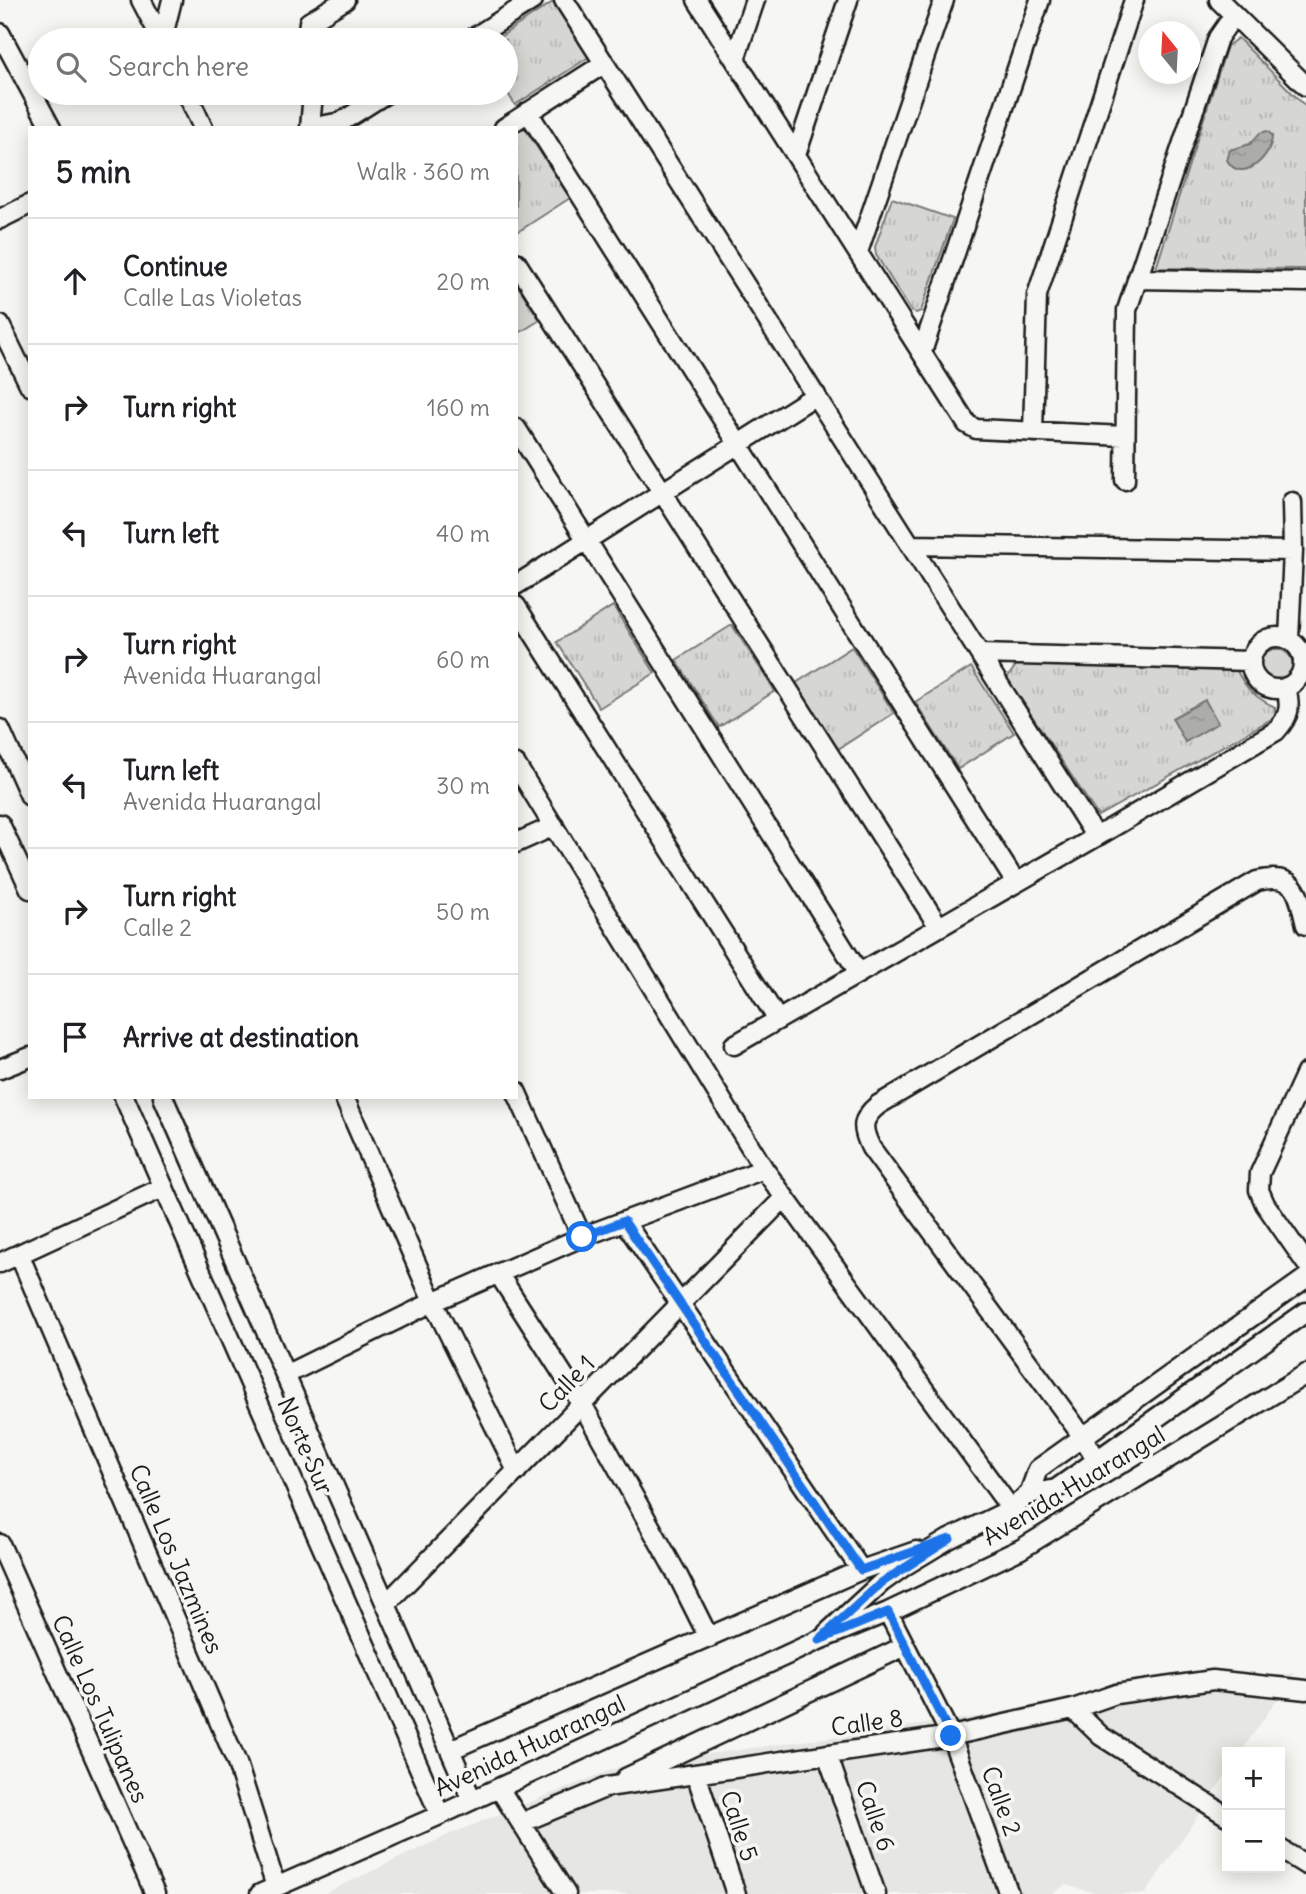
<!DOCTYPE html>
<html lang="en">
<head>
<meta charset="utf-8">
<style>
	:root { --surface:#fff; --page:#f6f6f6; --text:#202124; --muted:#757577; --line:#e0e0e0 }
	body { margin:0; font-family:Delius,sans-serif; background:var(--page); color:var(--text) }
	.controls { position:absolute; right:21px; bottom:21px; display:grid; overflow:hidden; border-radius:0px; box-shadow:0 4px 18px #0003 }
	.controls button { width:63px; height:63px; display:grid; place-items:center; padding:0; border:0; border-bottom:2px solid var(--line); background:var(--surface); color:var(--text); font:35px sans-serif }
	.compass { position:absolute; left:1138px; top:21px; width:63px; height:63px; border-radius:50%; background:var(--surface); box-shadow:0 4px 18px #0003; rotate:342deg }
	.stop { position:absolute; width:21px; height:21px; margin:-16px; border:5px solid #1a73e8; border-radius:50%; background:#fff }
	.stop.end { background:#1a73e8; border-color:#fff; box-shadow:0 2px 7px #0008 }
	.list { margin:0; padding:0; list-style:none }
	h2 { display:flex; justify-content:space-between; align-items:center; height:91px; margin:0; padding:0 28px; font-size:30px }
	h2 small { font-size:23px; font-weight:400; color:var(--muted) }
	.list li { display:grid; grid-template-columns:46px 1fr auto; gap:21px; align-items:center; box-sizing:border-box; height:126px; padding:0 28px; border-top:2px solid var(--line) }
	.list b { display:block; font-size:26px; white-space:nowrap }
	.list p { margin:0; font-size:23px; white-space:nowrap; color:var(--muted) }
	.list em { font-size:23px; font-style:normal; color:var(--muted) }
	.icon { flex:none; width:38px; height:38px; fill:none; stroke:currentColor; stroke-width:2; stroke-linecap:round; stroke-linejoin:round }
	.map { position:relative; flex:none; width:1306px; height:1894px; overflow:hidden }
	.search { position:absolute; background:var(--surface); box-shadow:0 4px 18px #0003; left:28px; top:28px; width:490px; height:77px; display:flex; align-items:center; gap:18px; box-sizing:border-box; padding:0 24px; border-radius:38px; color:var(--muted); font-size:26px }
	.panel { position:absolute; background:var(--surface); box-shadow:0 4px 18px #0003; left:28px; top:126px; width:490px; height:973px; border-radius:0px }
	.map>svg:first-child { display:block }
</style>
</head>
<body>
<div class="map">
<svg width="1306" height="1894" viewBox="0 0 1306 1894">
	<defs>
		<pattern id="park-tufts" width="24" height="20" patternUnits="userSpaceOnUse" patternTransform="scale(1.75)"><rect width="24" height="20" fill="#d6d6d2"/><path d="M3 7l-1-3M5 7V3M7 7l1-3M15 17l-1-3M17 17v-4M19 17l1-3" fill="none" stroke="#b7b7b4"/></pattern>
		<pattern id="water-ripples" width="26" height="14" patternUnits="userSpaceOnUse" patternTransform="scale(1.75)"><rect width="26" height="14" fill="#acaca9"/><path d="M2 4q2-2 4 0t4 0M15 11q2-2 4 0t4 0" fill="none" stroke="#939391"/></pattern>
	</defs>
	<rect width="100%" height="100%" fill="#f6f6f2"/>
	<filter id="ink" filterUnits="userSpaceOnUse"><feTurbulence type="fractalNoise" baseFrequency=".0143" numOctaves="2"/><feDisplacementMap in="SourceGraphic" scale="14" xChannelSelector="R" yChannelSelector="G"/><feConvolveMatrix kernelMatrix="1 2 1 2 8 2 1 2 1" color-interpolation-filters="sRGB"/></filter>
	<g filter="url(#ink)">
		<path fill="#e6e6e2" d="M1295,1673L1241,1752H1227V1773L1145,1894H1101L1065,1885L1052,1894H324L450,1834L621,1766Z"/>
		<path fill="#d6d6d2" stroke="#797977" stroke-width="2" d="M1259 666a17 17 0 1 1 34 0a17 17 0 1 1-34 0Z"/>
		<path fill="url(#park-tufts)" stroke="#797977" stroke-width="2" d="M553,2L589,57L515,105L506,90V40H495Z
			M1238,38L1306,107V269L1156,268L1227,46Z
			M524,127L570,198L516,233V132Z
			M892,198L953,219L921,311L916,313L911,311L876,255L875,247Z
			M516,283L540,320L516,335Z
			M613,606L655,673L599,708L557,642Z
			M732,625L775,691L719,727L676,660Z
			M852,647L894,713L838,749L796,683Z
			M1017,664L1237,671C1246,689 1256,698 1275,707V717L1098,816L1007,678Z
			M971,667L1014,733L958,769L915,702Z"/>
		<path fill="url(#water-ripples)" stroke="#727271" stroke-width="2" d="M1267,131L1272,135C1273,156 1241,186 1227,160L1230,150L1250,144L1260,133Z
			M1205,700L1218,723L1185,742L1172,718Z"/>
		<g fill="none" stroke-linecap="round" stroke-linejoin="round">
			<g stroke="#1c1c1c" stroke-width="23">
				<path id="minor" d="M141,0L162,40
					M564,0L1096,837
					M697,0L967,424L976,429L1124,436
					M1219,0L1306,86
					M0,33L51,128
					M162,40L172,0
					M307,40L309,22L345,0
					M470,40L533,0
					M735,59L755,0
					M187,93L203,128
					M313,93L310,128L341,122L387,93
					M528,112L1016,883
					M504,128L605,63
					M796,155L848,0
					M0,219L30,204
					M858,252L944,0
					M516,262L939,927
					M1137,279L1306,282
					M0,325L30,386
					M922,352L1040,0
					M516,428L859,973
					M1033,432L1037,295L1134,0
					M1125,480L1127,310L1218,38L1234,15
					M911,545L1293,551
					M516,585L816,395
					M516,606L778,1020
					M1251 663a26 26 0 1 1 52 0a26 26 0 1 1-52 0Z
					M1289,639L1293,551L1292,502
					M980,654L1251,661
					M0,729L30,796
					M516,765L764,1169L1011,1509
					M0,824L30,889
					M516,843L554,826
					M734,1045L1096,837L1276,731C1290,716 1291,707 1286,687
					M0,1069L30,1057
					M1306,1073L1260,1173L1259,1190L1265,1204L1306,1263
					M516,1091L582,1237
					M124,1097L440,1815
					M163,1097L472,1800
					M344,1097L433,1302L517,1471
					M624,1221L861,1570
					M19,1254L237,1763L276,1887
					M0,1263L164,1187
					M498,1273L582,1404L678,1576L709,1638
					M285,1375L433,1302L582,1237L764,1169
					M1097,1460L1083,1437L871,1148C861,1128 861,1119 878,1105L1257,881C1297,872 1298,892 1306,925
					M1029,1494L1038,1469L1306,1278
					M0,1544L155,1894
					M386,1604L784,1198
					M888,1612L951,1736L1009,1894
					M827,1633L881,1583L906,1565L949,1539L1011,1509L1029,1494L1056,1489L1306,1312
					M1073,1709L1101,1736L1227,1816
					M450,1750L861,1570L916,1551
					M827,1754L876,1894
					M696,1774L736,1894
					M626,1778L905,1646
					M499,1788L566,1894
					M521,1823L607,1787L951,1736L1073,1709L1116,1694L1213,1680L1306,1690
					M1280,1849L1306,1865
					M260,1894L440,1815L819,1640L888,1612L1021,1549L1306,1374"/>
			</g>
			<use href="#minor" stroke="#f6f6f2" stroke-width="18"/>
		</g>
	</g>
	<g fill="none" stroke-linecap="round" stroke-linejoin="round" filter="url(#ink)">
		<path stroke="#1a73e8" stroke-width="9" d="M582,1237L624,1221L861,1570L950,1539L881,1583L819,1640L888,1612L951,1736"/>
	</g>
	<g text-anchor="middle" stroke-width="7" stroke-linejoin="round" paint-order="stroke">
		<g font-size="24" fill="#1c1c1c" stroke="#f6f6f2">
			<text transform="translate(567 1384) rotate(-46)" y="8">Calle 1</text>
			<text transform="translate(305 1446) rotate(66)" y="8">Norte Sur</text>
			<text transform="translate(1074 1486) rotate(-31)" y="8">Avenida Huarangal</text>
			<text transform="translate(176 1559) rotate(67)" y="8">Calle Los Jazmines</text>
			<text transform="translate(100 1709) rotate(66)" y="8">Calle Los Tulipanes</text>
			<text transform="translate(867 1723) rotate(-8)" y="8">Calle 8</text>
			<text transform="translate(530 1746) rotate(-25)" y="8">Avenida Huarangal</text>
			<text transform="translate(1001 1801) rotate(70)" y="8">Calle 2</text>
			<text transform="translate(875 1816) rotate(71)" y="8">Calle 6</text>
			<text transform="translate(739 1826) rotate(72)" y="8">Calle 5</text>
		</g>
	</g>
</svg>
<div class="controls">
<button>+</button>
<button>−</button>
</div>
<svg class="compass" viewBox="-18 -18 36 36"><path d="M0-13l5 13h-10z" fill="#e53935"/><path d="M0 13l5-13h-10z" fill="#757577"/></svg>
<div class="stop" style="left:582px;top:1237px"></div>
<div class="stop end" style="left:951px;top:1736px"></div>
<div class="search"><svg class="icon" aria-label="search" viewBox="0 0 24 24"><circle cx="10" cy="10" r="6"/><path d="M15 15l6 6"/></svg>Search here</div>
<section class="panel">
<h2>5 min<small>Walk · 360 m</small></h2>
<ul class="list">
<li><svg class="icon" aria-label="ahead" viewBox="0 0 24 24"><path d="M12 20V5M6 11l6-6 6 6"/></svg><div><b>Continue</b><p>Calle Las Violetas</p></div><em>20 m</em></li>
<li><svg class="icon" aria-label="right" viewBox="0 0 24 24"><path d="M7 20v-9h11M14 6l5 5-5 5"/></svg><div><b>Turn right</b></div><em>160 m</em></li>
<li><svg class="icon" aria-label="left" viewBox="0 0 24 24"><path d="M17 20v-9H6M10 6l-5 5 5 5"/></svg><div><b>Turn left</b></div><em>40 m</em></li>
<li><svg class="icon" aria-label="right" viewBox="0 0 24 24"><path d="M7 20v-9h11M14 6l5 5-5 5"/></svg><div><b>Turn right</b><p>Avenida Huarangal</p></div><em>60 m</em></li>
<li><svg class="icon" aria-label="left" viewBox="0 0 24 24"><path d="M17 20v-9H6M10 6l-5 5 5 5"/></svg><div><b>Turn left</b><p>Avenida Huarangal</p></div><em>30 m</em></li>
<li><svg class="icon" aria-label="right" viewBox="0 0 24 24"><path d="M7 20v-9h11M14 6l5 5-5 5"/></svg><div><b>Turn right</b><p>Calle 2</p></div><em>50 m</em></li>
<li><svg class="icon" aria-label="arrive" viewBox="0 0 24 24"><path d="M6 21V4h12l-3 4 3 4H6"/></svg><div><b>Arrive at destination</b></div></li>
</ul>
</section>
</div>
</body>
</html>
